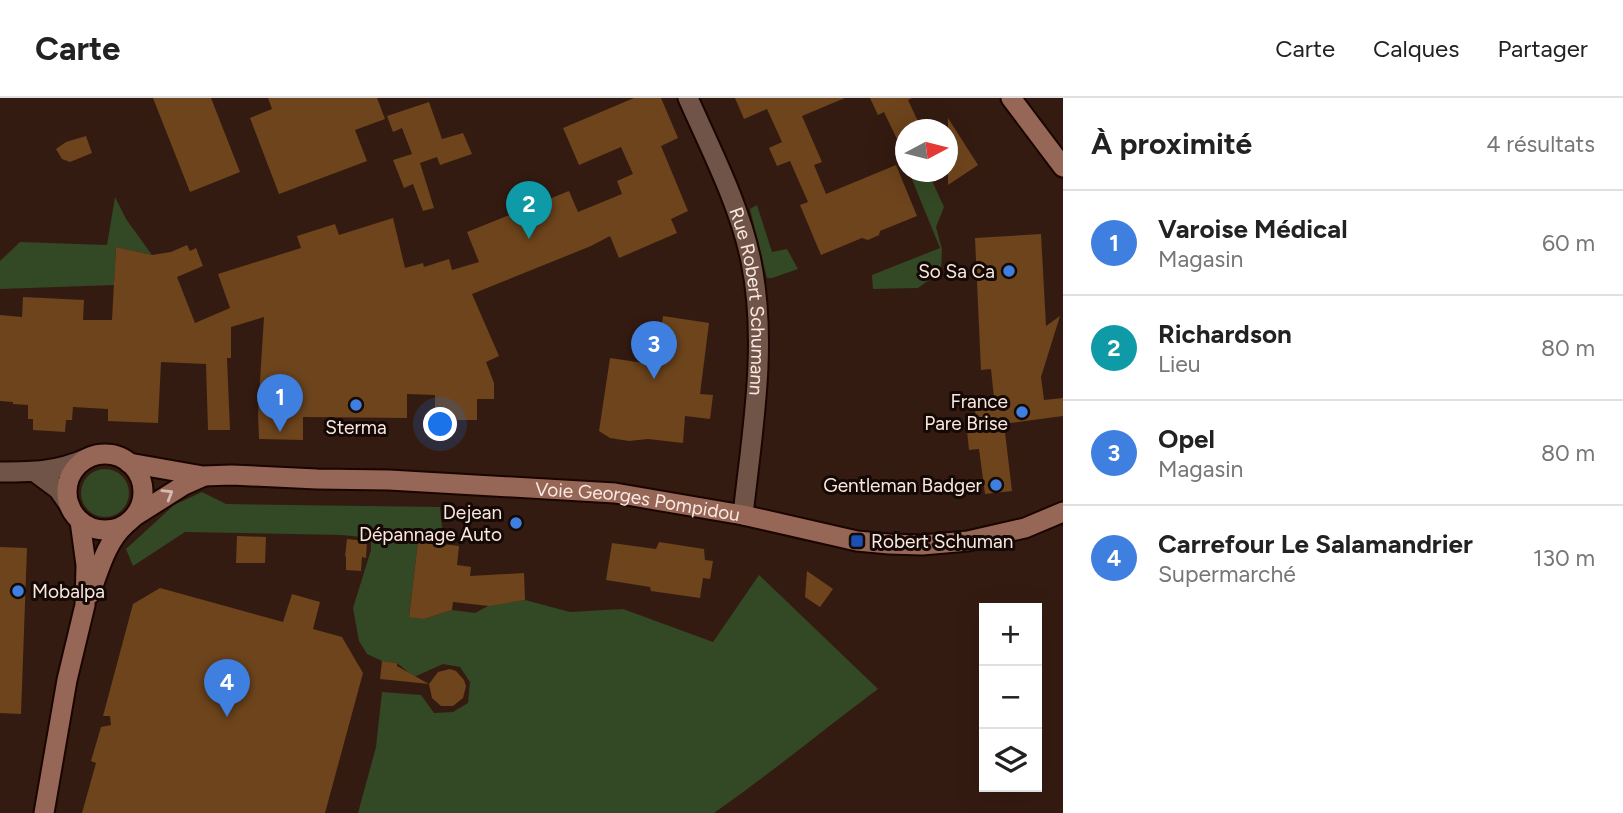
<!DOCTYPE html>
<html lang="fr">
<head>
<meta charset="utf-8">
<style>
	:root { --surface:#fff; --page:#f6f6f6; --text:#222; --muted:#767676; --line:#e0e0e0; --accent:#377347 }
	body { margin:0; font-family:Figtree,sans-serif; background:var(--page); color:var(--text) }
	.controls { position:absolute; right:21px; bottom:21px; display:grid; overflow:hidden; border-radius:0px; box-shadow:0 7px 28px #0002 }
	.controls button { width:63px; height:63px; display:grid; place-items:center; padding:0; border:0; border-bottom:2px solid var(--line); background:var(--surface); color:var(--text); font:35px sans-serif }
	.compass { position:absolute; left:895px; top:21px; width:63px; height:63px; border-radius:50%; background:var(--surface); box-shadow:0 7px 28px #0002; rotate:83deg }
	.you { position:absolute; left:441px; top:327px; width:24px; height:24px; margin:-18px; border:5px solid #fff; border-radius:50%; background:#1a73e8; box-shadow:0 0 0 10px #1a73e833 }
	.badge { display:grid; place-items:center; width:46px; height:46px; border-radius:50%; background:var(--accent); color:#fff; font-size:23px; font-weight:700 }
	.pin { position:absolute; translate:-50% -58px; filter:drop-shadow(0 2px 4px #0008) }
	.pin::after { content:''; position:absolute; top:37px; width:24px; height:21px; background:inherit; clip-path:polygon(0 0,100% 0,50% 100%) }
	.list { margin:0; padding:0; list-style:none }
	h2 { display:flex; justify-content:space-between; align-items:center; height:91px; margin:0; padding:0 28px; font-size:30px }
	h2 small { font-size:23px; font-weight:400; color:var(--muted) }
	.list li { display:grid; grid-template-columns:46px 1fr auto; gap:21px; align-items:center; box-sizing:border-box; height:105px; padding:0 28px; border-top:2px solid var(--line) }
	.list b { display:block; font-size:26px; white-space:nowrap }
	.list p { margin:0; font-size:23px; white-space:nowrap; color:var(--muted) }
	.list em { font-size:23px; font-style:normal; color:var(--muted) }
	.icon { flex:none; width:38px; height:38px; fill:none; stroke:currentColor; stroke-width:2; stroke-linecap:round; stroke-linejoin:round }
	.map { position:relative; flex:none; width:1063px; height:715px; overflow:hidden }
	header { display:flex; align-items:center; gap:42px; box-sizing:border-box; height:98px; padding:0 35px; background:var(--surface); border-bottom:2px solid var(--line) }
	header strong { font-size:33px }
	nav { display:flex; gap:38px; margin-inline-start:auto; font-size:24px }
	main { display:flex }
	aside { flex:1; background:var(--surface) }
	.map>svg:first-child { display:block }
</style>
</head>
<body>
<header>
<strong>Carte</strong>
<nav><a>Carte</a><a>Calques</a><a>Partager</a></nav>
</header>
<main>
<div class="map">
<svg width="1063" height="715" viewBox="0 0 1063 715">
	<rect width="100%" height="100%" fill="#341b11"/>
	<path fill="#334824" d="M909,74H928L944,109L936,129L942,151L941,173L918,190L873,191L872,177L940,150Z
		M115,99L126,121L152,157L116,149L114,187L0,191V163L20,144L107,147Z
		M757,107L772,154L787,151L798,171L772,180H767L750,111Z
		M81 395a24 24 0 1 1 48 0a24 24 0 1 1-48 0Z
		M202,394L226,406L440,409L443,440L418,443L409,518L424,521L452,512L475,515L490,507L525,502L570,514L623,511L713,544L759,477L878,591C823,632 770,676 714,715H358L376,649L382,594L421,597L434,615L453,614L468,605L470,584L460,569L443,566L414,579L397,565L382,563L367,556L359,543L353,510L371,452V440L342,437L185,434L133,468L126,451L174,407Z"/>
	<path fill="#6d441c" d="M153,0H211L240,74L190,94Z
		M268,0H377L385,21L355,32L367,63L279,96L250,20L272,11Z
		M634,0H661L678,40L661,48L688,113L671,121L677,135L619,160L610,138L591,148L472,196L499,258L486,264L494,285V301H477V322H435V297L407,296V320L303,319V342L259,341L258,315L264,219L231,229V260H227L230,332H208L206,266L161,264L158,325L108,323V311L73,309L72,322H66L65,334L33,332V321H28V307L13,306V304L0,303V217L22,219L23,199L84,202L83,222H112L116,149L152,157L171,154L187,147L190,153L196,150L203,168L177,179L195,225L230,210L218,176L301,150L297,138L335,126L339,137L393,120L405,170L423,165L424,169L449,161L452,172L479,164L467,134L569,93L578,114L622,96L617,83L633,76L621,49L579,67L563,30Z
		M735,0H845L802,18L822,64L814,67L826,96L896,67L917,118L880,133L879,137L868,142L862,140L821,157L800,107L808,104L790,63L777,68L769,50L782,44L767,11L744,21Z
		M870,0H912L908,2L922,32H906V60L884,14L878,17Z
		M429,4L442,41L463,35L472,56L440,67L437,59L420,65L434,110L423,113L413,86L404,90L393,62L412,56L402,30L393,34L387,18Z
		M948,20L978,67L948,87Z
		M86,38L92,55L70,64L62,61L56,51L66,44Z
		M1041,136L1046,228L1060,218L1041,279L1044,302L1063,300V318L1004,326L1012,393L985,396L979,351L969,352L967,333L977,332L974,303L994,300L991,271L981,272L975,140Z
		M663,218L709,225L700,296L713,297L710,321L685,318L683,345L648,341L629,343L610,340L599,333L610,260L657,267Z
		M237,438L266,439L265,465H236Z
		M347,441L367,443L366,460L362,459L361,473L346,472V458L345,459Z
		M418,443L459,448L457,467L471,469L470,478L524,475L525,502L489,508L453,504L452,512L424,521L409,519Z
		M659,444L704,451L705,462L713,463L710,481L703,480L700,500L651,493L650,489L606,482L612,445L656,451Z
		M0,449L27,450L21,616L0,615Z
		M807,473L833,491L820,509L805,499Z
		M160,490L283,524L292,496L320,504L313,531L342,539L363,575L325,715H82L96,665L91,663L101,629L111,627L110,618H103L133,506Z
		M382,563L397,565V568L429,586L438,574L450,571L456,573L464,582L466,588L463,600L453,608H441L432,600L429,586L380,581Z"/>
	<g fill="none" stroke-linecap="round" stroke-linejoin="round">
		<g stroke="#1a0500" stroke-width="23">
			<g id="minor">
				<path id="s1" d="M688,0C711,52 740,108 751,163C768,247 752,334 743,417"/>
			</g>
		</g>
		<g stroke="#1a0500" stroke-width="23">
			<path id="tertiary" d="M0,374C34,374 56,374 88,360
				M35,374L58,391L70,408"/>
		</g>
		<g stroke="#1a0500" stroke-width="23">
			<g id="secondary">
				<path d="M1011,0L1063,69"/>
				<circle cx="105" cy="394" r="38"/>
				<path id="s2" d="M129,365L203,378L232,377L317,381L389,382L615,395L743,417L857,443L889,446L922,447L968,443L1025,430L1063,414"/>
				<path d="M135,418L184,387L202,379"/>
				<path d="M90,496C99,473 106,444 125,427"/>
				<path d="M44,715L67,582L85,507L86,467L80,423"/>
			</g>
		</g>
		<use href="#minor" stroke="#715448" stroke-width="19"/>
		<use href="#tertiary" stroke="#715448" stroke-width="19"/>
		<use href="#secondary" stroke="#966657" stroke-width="19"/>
	</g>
	<defs><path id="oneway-chevron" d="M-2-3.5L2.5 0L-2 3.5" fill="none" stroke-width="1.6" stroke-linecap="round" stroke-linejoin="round" transform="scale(1.75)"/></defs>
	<use stroke="#d7bab1" href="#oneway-chevron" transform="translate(168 396) rotate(-31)"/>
	<g fill="#3f7fe0" stroke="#140905" stroke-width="2.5">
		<circle cx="1009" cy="173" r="7"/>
		<circle cx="356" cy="307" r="7"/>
		<circle cx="1022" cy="314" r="7"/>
		<circle cx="996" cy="387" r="7"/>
		<circle cx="516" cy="425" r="7"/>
		<circle cx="18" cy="493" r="7"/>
	</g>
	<rect fill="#1a4fb4" stroke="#140905" stroke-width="2.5" x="850" y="436" width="14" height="14" rx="3.5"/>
	<g text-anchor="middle" stroke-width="6" stroke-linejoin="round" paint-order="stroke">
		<g font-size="19" fill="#fae8e1" stroke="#140905" text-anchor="end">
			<text x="995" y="180">So Sa Ca</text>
			<text x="1008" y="310">France<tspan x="1008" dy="22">Pare Brise</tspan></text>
			<text x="356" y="336" text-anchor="middle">Sterma</text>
			<text x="982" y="394">Gentleman Badger</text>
			<text x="502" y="421">Dejean<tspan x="502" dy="22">Dépannage Auto</tspan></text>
			<text x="871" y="450" text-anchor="start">Robert Schuman</text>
			<text x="32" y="500" text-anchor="start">Mobalpa</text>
		</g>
		<g font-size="19" fill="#fae8e1" stroke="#140905">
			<text dy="7" stroke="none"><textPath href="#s1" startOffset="215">Rue Robert Schumann</textPath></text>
			<text dy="7" stroke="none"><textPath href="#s2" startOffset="511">Voie Georges Pompidou</textPath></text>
		</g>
	</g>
</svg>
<div class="controls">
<button>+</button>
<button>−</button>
<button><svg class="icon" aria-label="layers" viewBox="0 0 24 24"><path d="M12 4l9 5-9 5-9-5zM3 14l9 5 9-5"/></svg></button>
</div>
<svg class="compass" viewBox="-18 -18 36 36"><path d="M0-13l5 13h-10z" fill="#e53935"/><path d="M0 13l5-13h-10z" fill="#767676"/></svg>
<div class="you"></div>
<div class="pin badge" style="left:280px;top:334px;background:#3f7fe0">1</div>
<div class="pin badge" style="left:529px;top:141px;background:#0f9aa8">2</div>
<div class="pin badge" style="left:654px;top:281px;background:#3f7fe0">3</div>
<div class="pin badge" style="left:227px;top:619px;background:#3f7fe0">4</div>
</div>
<aside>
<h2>À proximité<small>4 résultats</small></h2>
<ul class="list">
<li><span class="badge" style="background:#3f7fe0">1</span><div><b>Varoise Médical</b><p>Magasin</p></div><em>60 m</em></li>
<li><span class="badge" style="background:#0f9aa8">2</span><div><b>Richardson</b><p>Lieu</p></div><em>80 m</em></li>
<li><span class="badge" style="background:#3f7fe0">3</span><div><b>Opel</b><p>Magasin</p></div><em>80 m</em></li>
<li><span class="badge" style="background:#3f7fe0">4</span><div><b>Carrefour Le Salamandrier</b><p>Supermarché</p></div><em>130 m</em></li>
</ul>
</aside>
</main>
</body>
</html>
